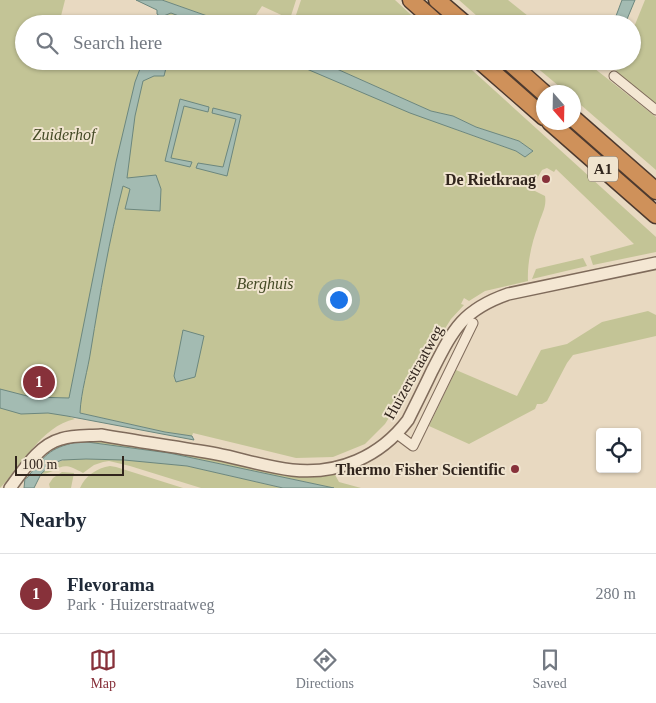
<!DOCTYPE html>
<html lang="en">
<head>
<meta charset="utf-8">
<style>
	:root { --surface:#fff; --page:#f2f2f3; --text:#1f2937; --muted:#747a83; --line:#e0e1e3; --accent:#87313a }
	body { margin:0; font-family:Georgia,serif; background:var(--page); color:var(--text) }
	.controls { position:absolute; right:15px; bottom:15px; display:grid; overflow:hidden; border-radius:5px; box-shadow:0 1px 4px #0004 }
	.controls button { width:45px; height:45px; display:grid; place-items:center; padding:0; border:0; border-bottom:1px solid var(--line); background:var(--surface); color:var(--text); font:25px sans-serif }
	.compass { position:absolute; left:536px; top:85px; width:45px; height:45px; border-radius:50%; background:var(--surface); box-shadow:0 1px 4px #0004; rotate:160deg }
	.scale { position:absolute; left:15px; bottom:12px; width:109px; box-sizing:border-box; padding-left:5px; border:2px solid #31251d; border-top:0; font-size:14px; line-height:18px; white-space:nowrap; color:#31251d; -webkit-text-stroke:4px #f0e4cf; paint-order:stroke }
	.you { position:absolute; left:338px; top:299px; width:18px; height:18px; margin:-12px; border:4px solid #fff; border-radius:50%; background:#1a73e8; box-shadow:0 0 0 8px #1a73e833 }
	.badge { display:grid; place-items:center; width:32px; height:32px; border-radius:50%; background:var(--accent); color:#fff; font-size:16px; font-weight:700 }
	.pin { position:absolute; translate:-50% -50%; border:2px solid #fff; box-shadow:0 1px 5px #0006 }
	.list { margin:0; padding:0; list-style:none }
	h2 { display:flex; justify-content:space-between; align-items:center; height:65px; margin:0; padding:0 20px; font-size:21px }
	h2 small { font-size:16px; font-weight:400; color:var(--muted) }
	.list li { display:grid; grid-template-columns:32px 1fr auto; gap:15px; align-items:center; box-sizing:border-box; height:80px; padding:0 20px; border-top:1px solid var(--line) }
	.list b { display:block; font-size:19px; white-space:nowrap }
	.list p { margin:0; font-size:16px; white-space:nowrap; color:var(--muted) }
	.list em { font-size:16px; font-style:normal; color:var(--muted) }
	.icon { flex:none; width:28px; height:28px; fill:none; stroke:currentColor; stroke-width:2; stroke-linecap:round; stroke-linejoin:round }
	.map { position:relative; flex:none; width:656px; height:488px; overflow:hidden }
	.search { position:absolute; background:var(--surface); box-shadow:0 1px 4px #0004; left:15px; right:15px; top:15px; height:55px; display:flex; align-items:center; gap:12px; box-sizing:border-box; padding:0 18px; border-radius:28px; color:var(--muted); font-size:19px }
	.sheet { height:145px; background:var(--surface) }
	nav { display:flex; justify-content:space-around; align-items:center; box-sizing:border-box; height:70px; border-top:1px solid var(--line); background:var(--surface); font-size:14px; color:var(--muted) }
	nav a { display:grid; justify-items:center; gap:2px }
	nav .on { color:var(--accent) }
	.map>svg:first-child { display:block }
</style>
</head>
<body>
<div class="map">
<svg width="656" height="488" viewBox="0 0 656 488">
	<rect width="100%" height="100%" fill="#e8d9c1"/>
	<path fill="#c3c496" d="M0,0H65L59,24H24V61H143L142,66L148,61H300L457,130L516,151L525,157L533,151L519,141L476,127L453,116L431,111L321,62L346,61L357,66L360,61H462L656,237V252L593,265L590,256L634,244L556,169L554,172L547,168L542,170L531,189L545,196C547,207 541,215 538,226C532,242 527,263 528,281L485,291L469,301L464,298L461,304L464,305L451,319L385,424L365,444L333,457L296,458L193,433L192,436L165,432L80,413V407L65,415L75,419C40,427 23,465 0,488Z
		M162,0H296L290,19L262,6L250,24H230Z
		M301,0H395L421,24H343L340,22L339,24H296L297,22L294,21Z
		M459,0H508L538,24H486Z
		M645,0H656V108L615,74L620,61H632V32Z
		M163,5L209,24H158Z
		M529,61H585L656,117V170L574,99V92H566Z
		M583,258L587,266L532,279L536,269Z
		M648,311L656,315V336L573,355L567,363L547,401L542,404H537L535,409L469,444L429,426L456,370L517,396L541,350L567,344L602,322Z
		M88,439L334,473L339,482L361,488H334L169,453L87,442Z
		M86,459H124L187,466L283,488H201L130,466L109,461L103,462L94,465L83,473C58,458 62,472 41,474C61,459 60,459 86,459Z
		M110,466L116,467L183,488H80C85,476 97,468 110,466Z
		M62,472L74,473L71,488H50L49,484L53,478Z"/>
	<path fill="#a3bbb2" stroke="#6c877e" d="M136,0H162L230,24H200L171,13L161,17L157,14V10Z
		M622,0H635L625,24H613Z
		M143,61H159L166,68L164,76H154L143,81L135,116L127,178L156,175L161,189L160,211L125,209L130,189L123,186C109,240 100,294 91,349C88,370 81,391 80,413L165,432L192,436L194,440L67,416L48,413L21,414L0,408V389L31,397L69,398L116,162L135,82Z
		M288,61H319L431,111L453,116L476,127L519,141L533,151L525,157L516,151L410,113Z
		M180,99L209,107L208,112L184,106L171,158L192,162L190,167L165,161Z
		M213,108L241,115L227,176L196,168L198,163L223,167L236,119L212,113Z
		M183,330L204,336L195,377L176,382L174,376Z
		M77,442H87L169,453L334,488H283L187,466L124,460L86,459L62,460L52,464L41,474L34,488H24L25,478H27C44,456 49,448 77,442Z"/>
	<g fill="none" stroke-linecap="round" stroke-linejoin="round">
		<g stroke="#7f6b5b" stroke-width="11">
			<path id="minor" d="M614,76L656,110
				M397,434L413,446L473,323"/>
		</g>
		<g stroke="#7f6b5b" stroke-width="14">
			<path id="tertiary" d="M10,488C23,471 38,445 61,439C73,435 88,436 101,435C140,442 178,447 217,454C242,459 267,467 292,470C338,475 380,457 408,420C416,404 424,388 432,371C453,330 462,310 508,294L656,263"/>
		</g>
		<g stroke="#4d3a2f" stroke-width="19">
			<path id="motorway" d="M411,0L438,24
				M437,0L465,24
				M480,61L544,117
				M508,61L544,93
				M574,119L656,191
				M550,122L656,215"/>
		</g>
		<use href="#minor" stroke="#f4e7d3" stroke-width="9"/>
		<use href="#tertiary" stroke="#f4e7d3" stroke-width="11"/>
		<use href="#motorway" stroke="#cf915a" stroke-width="16"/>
	</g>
	<g fill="#87313a" stroke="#f0e4cf" stroke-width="2">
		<circle cx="546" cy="179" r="5"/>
		<circle cx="515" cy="469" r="5"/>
	</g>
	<g text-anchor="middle" stroke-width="4" stroke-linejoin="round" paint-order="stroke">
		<rect fill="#f0e4cf" stroke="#6a5e52" stroke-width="1" x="588" y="156.5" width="30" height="25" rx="4"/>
		<g font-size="15" font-weight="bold" fill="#31251d">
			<text x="603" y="174">A1</text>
		</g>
		<g font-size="16" font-style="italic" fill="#454b26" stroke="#f0e4cf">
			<text x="64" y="140">Zuiderhof</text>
			<text x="265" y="289">Berghuis</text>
		</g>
		<g font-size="16" font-weight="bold" fill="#31251d" stroke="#f0e4cf" text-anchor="end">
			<text x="536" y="185">De Rietkraag</text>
			<text x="505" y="475">Thermo Fisher Scientific</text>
		</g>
		<g font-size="16" fill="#31251d" stroke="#f0e4cf">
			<text transform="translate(413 372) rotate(-61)" y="6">Huizerstraatweg</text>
		</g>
	</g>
</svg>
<div class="controls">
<button><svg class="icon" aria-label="locate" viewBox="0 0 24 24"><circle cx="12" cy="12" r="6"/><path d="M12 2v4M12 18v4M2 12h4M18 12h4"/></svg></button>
</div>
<svg class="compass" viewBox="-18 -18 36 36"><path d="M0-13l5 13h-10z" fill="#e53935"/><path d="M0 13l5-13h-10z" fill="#747a83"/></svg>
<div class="scale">100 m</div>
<div class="you"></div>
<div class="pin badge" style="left:39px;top:382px">1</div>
<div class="search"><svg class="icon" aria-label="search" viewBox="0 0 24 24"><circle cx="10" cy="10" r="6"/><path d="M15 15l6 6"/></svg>Search here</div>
</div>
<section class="sheet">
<h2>Nearby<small></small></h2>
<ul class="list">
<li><span class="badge">1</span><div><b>Flevorama</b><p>Park · Huizerstraatweg</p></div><em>280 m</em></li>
</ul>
</section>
<nav>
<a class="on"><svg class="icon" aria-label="map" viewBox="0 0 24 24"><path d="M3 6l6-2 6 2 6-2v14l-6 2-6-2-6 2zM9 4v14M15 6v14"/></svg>Map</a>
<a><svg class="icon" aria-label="directions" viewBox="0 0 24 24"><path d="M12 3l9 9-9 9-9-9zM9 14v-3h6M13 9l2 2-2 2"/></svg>Directions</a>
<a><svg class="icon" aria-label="saved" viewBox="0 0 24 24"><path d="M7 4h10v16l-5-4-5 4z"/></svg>Saved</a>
</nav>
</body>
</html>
